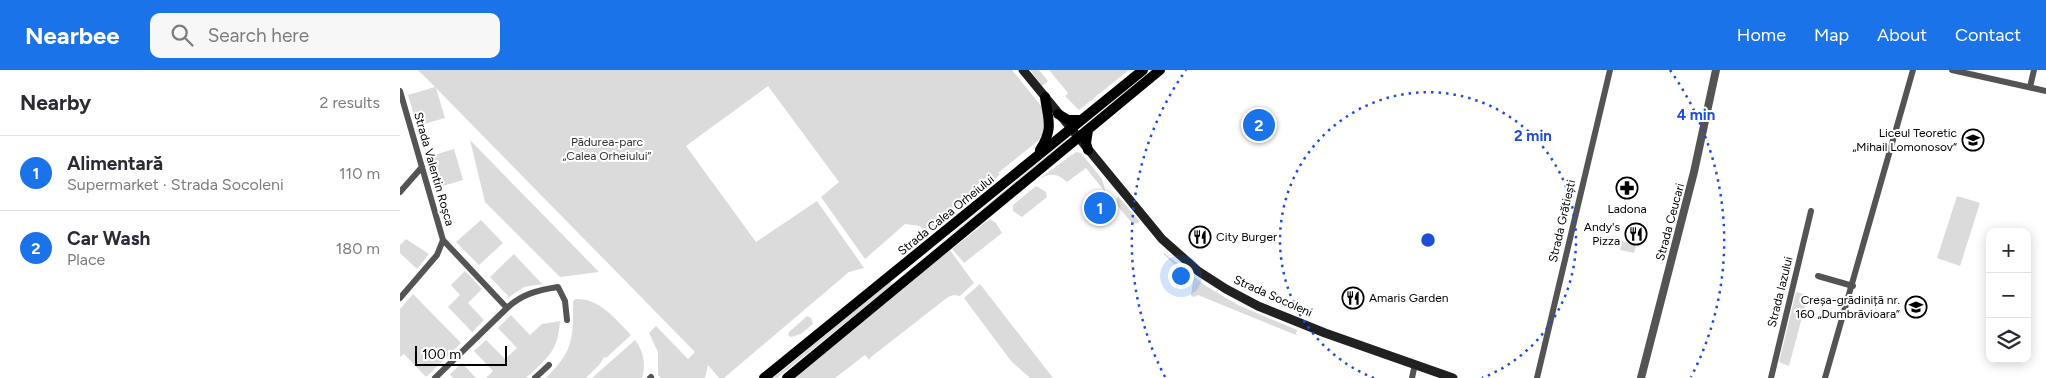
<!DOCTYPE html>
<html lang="en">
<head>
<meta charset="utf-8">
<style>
	:root { --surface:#fff; --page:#f7f7f7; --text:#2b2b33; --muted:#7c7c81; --line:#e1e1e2; --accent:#1a73e8 }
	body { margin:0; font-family:Figtree,sans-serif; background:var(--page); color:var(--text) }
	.controls { position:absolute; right:15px; bottom:15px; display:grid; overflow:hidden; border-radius:10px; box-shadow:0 2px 12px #0003 }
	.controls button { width:45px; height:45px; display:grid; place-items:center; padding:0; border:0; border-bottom:1px solid var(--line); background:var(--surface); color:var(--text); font:25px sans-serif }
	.scale { position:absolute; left:15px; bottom:12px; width:92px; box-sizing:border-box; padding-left:5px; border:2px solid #000; border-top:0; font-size:14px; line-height:18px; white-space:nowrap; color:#000; -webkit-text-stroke:4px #fff; paint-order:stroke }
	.you { position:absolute; left:780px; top:205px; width:18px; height:18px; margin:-12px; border:4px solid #fff; border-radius:50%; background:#1a73e8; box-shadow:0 0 0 8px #1a73e833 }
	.badge { display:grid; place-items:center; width:32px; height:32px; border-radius:50%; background:var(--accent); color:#fff; font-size:16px; font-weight:700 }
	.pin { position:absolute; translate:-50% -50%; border:2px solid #fff; box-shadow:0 1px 5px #0006 }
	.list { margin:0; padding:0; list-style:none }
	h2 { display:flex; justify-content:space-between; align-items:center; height:65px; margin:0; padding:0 20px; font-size:21px }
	h2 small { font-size:16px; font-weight:400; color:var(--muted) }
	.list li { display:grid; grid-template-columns:32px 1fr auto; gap:15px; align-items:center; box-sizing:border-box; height:75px; padding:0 20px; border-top:1px solid var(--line) }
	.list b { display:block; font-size:19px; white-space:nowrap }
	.list p { margin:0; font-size:16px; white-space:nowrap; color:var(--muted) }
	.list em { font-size:16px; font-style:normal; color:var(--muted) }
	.icon { flex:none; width:28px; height:28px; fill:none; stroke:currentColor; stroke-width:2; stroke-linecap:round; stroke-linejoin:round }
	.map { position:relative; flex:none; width:1646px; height:308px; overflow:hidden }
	header { display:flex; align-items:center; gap:30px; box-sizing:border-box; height:70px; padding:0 25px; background:var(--accent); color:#fff }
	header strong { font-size:24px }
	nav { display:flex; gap:28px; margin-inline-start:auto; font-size:18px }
	.search { width:350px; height:45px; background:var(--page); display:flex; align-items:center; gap:12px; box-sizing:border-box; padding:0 18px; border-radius:10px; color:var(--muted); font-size:19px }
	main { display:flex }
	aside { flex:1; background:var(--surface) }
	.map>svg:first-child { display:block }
</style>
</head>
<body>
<header>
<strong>Nearbee</strong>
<div class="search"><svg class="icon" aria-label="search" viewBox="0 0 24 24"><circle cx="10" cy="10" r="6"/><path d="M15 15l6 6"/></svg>Search here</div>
<nav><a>Home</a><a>Map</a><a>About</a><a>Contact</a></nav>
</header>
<main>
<aside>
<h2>Nearby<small>2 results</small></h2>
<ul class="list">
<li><span class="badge">1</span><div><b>Alimentară</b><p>Supermarket · Strada Socoleni</p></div><em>110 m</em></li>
<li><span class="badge">2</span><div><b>Car Wash</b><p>Place</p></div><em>180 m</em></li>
</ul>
</aside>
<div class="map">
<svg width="1646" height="308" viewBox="0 0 1646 308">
	<rect width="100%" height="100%" fill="#fff"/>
	<path fill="#dbdbdb" d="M18,0H612L646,42L643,63L639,70L598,103L600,104C574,130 556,144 524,161L520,156L505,154L465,189L421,127L439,112L368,16L286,76L356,172L417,131L464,198L449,202L324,308H319L308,295L305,308H261L258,305V282L249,263L256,256L288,289L295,282L36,18L45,48L17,56L8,25L35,17Z
		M630,0H639L648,11L642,16Z
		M649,0H729L679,40L665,26L668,23Z
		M70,70L199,202L160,207L85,132Z
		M666,70H668L667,72L510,198Z
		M54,79L63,110L36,118L27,87Z
		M676,82L681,83L702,109L706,123L686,98L667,112C657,103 650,103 639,109Z
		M636,116L646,122L647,127L622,147L613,141V135Z
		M718,126L740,152L733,154L715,133Z
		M1557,126L1580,133L1560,196L1537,188Z
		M590,149L596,153L602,163L564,193L552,179Z
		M81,150L103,173L79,195L56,172Z
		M6,169L29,184L17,199L0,183V175Z
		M1222,171L1236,175L1234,183L1220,180Z
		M550,180L574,213L560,226L554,225L548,227L471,287L469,290L465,285L435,308H393Z
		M764,183L806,216L838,235L897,260L896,265L798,225L794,227L791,226L793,211L763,184Z
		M114,184L142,214L124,217L109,227L90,207Z
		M65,201L82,219L68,233L84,250L72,262L48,237L60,225L51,215Z
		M491,211L492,215L377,308H373Z
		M580,214L653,308H630L611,291L564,228Z
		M1396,222L1408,225L1389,296L1379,292Z
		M13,224L61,273L26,307L4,284L0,287V239Z
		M176,229C201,229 214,248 231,265L206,288L204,287L200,294L186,308H146C174,280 173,269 173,231Z
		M111,245L130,265L142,254L160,251C158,282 147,288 126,308H86L93,301L74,281L86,270L105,289L117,278L98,258Z
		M407,246L411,248L413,254L401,264L391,267L388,265L389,262Z
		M235,270C244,282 246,294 242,308H192Z
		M62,293L76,308H53L50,304Z"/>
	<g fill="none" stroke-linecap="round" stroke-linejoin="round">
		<path stroke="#545454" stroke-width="6" d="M1552,0L1646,21
			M1630,17L1634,0
			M0,21L43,170L37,185L0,228
			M0,122L22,97
			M43,170L107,238
			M1418,206L1453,216
			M35,308L107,238C122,224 138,220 158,217L165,231L167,250
			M135,308L149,295
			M250,308L251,307
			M1012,308L1015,294
			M1137,308L1210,0
			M1371,308L1411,141
			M1425,308L1513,0"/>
		<path stroke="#545454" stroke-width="8" d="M1241,308L1294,102L1316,0"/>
		<path stroke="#212121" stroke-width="9" d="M623,0L762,169L798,201L826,219L858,236L925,263L1053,308"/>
		<path stroke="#000" stroke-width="10" d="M658,44L668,50H681
			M640,80C654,58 648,50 645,27
			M688,80L686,73L688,60
			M364,308L743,0
			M387,308L760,0"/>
	</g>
	<g fill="none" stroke="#1d4ed8" stroke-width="2.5" stroke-dasharray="2.5 5">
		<path d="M974 308A148 148 0 1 1 1082 308"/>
		<path d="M765 307A296 296 0 0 1 786 0M1270 0A296 296 0 0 1 1291 307"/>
	</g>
	<defs>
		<g id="school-ring" transform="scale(1.125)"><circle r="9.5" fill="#fff" stroke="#000" stroke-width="1.5"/><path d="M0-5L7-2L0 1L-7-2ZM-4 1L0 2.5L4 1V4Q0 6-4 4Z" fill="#000"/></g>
		<g id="pharmacy-ring" transform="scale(1.125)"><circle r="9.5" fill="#fff" stroke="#000" stroke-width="1.5"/><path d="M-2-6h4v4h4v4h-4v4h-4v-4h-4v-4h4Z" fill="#000"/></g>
		<g id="restaurant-ring" transform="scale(1.125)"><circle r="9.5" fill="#fff" stroke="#000" stroke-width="1.5"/><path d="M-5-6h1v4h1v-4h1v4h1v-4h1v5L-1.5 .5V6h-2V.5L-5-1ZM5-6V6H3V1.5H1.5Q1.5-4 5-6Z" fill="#000"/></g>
	</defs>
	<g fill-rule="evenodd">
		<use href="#school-ring" x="1573" y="70"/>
		<use href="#pharmacy-ring" x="1227" y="118"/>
		<use href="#restaurant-ring" x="1236" y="164"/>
		<use href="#restaurant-ring" x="800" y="167"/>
		<use href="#restaurant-ring" x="953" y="228"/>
		<use href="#school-ring" x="1516" y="237"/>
	</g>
	<g text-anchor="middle" stroke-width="4" stroke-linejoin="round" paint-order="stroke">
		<g font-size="12" fill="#000" stroke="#fff" text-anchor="end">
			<text x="1557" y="67">Liceul Teoretic<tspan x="1557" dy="14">„Mihail Lomonosov“</tspan></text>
			<text x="1227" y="143" text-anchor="middle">Ladona</text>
			<text x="1220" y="161">Andy's<tspan x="1220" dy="14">Pizza</tspan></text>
			<text x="816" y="171" text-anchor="start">City Burger</text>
			<text x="969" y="232" text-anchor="start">Amaris Garden</text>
			<text x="1500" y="234">Creșa-grădiniță nr.<tspan x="1500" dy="14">160 „Dumbrăvioara”</tspan></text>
		</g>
		<g font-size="12" fill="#323232" stroke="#fff">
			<text x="207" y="76">Pădurea-parc<tspan x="207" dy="14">„Calea Orheiului”</tspan></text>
		</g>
		<g font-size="12" fill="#000" stroke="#fff">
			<text transform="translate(34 99) rotate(74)" y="4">Strada Valentin Roșca</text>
			<text transform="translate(546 145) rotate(-39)" y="4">Strada Calea Orheiului</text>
			<text transform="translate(1162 151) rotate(-77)" y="4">Strada Grătiești</text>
			<text transform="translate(1270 152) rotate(-75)" y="4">Strada Ceucari</text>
			<text transform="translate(1380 222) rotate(-76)" y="4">Strada Iazului</text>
			<text transform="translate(873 226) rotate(24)" y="4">Strada Socoleni</text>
		</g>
	</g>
	<circle cx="1028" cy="170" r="8" fill="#1d4ed8" stroke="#fff" stroke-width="2.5"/>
	<g font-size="15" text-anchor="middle" font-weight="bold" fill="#1d4ed8" stroke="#fff" stroke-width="4" stroke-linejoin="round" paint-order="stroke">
		<text x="1296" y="50">4 min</text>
		<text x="1133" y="71">2 min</text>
	</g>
</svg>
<div class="controls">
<button>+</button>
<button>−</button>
<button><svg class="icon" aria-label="layers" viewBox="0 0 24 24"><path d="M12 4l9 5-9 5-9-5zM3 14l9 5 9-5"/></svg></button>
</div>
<div class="scale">100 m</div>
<div class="you"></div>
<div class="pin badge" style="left:700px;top:138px">1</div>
<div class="pin badge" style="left:859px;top:55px">2</div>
</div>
</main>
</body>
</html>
